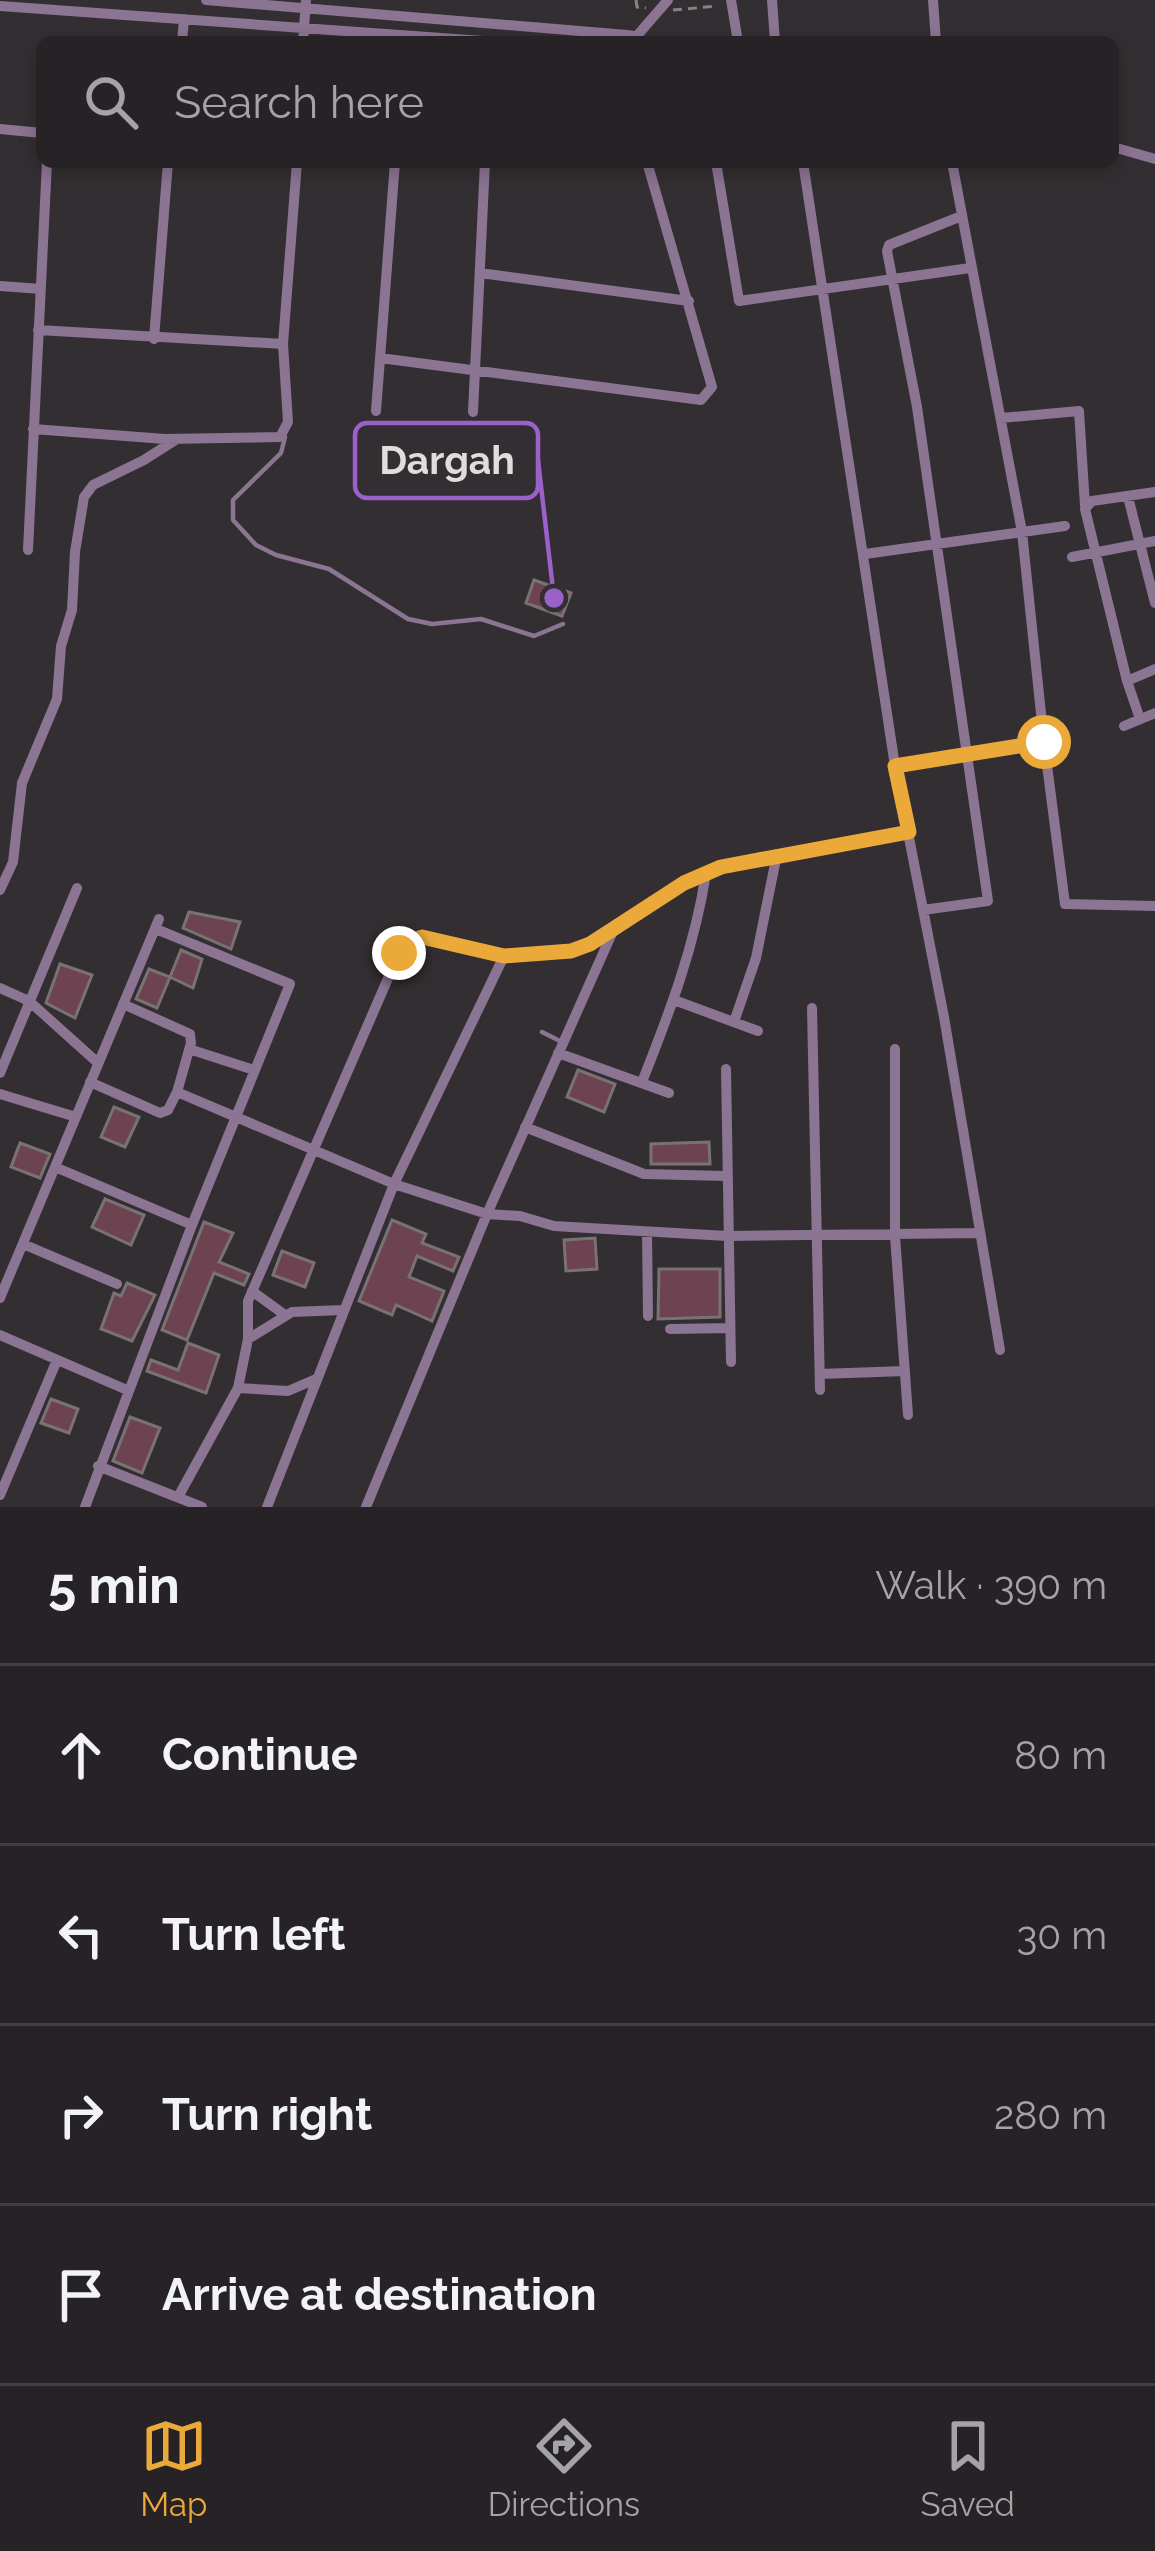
<!DOCTYPE html>
<html lang="en">
<head>
<meta charset="utf-8">
<style>
	:root { --surface:#262225; --page:#2e2a2d; --text:#f1f3f6; --muted:#a4a4a7; --line:#423f42; --accent:#eba93a }
	body { margin:0; font-family:Raleway,sans-serif; background:var(--page); color:var(--text) }
	.stop { position:absolute; width:36px; height:36px; margin:-27px; border:9px solid #eba93a; border-radius:50%; background:#fff }
	.stop.end { background:#eba93a; border-color:#fff; box-shadow:0 3px 12px #0008 }
	.list { margin:0; padding:0; list-style:none }
	h2 { display:flex; justify-content:space-between; align-items:center; height:156px; margin:0; padding:0 48px; font-size:51px }
	h2 small { font-size:39px; font-weight:400; color:var(--muted) }
	.list li { display:grid; grid-template-columns:78px 1fr auto; gap:36px; align-items:center; box-sizing:border-box; height:180px; padding:0 48px; border-top:3px solid var(--line) }
	.list b { display:block; font-size:45px; white-space:nowrap }
	.list em { font-size:39px; font-style:normal; color:var(--muted) }
	.icon { flex:none; width:66px; height:66px; fill:none; stroke:currentColor; stroke-width:2; stroke-linecap:round; stroke-linejoin:round }
	.map { position:relative; flex:none; width:1155px; height:1507px; overflow:hidden }
	.search { position:absolute; background:var(--surface); box-shadow:0 6px 18px #0003; left:36px; right:36px; top:36px; height:132px; display:flex; align-items:center; gap:30px; box-sizing:border-box; padding:0 42px; border-radius:18px; color:var(--muted); font-size:45px }
	.sheet { height:876px; background:var(--surface) }
	nav { display:flex; justify-content:space-around; align-items:center; box-sizing:border-box; height:168px; border-top:3px solid var(--line); background:var(--surface); font-size:33px; color:var(--muted) }
	nav a { display:grid; justify-items:center; gap:6px }
	nav .on { color:var(--accent) }
	.map>svg:first-child { display:block }
</style>
</head>
<body>
<div class="map">
<svg width="1155" height="1507" viewBox="0 0 1155 1507">
	<rect width="100%" height="100%" fill="#332e31"/>
	<path fill="#6d4251" stroke="#797274" stroke-width="3" d="M534,580L571,593L562,616L526,603Z
		M189,912L240,922L231,949L183,928Z
		M181,950L202,959L193,988L170,977Z
		M60,964L92,975L75,1018L46,1003Z
		M149,969L170,977L157,1008L136,999Z
		M578,1070L615,1084L604,1112L567,1097Z
		M114,1107L139,1117L125,1147L101,1137Z
		M709,1142L710,1164H651V1144Z
		M20,1143L50,1154L40,1178L11,1167Z
		M105,1199L144,1215L131,1245L92,1227Z
		M392,1220L426,1234L422,1243L459,1257L453,1271L417,1256L409,1277L444,1291L432,1321L396,1305L392,1315L359,1301Z
		M204,1222L233,1233L219,1262L249,1274L244,1285L214,1273L187,1340L162,1330Z
		M595,1238L597,1269L566,1271L564,1240Z
		M282,1251L314,1263L305,1287L273,1275Z
		M659,1269H720V1317L658,1319Z
		M127,1283L155,1295L132,1341L101,1329L114,1293L121,1296Z
		M188,1343L219,1355L206,1393L147,1371L151,1360L178,1370Z
		M51,1399L78,1409L69,1433L41,1423Z
		M130,1417L160,1428L142,1473L113,1461Z"/>
	<g fill="none" stroke-linecap="round" stroke-linejoin="round">
		<path stroke="#878385" stroke-width="3" stroke-dasharray="9 6" stroke-linecap="butt" d="M636,0L637,7L646,8
			M673,10L718,6"/>
		<path stroke="#8c7493" stroke-width="4.5" d="M285,437L281,453L233,500V520L256,545L276,555L329,569L408,619L432,624L481,619L534,636L563,624
			M542,1032L562,1042"/>
		<path stroke="#8c7493" stroke-width="10" d="M206,0L627,35L634,36L635,42
			M731,0L738,42
			M772,0L775,42
			M933,0L936,42
			M0,6L497,42
			M635,38L668,0
			M182,42L184,19
			M303,42L306,0
			M0,129L42,133
			M1113,147L1155,159
			M716,162L739,301L970,268
			M803,162L895,766L944,1017L1000,1350
			M480,273L689,301
			M0,286L41,289
			M38,330L283,344
			M154,339L168,162
			M380,358L701,400L712,387L647,162
			M376,411L395,162
			M473,412L485,162
			M1001,418L1079,411L1085,506
			M33,429L165,439L280,437L288,422L283,344L297,162
			M1128,497L1155,603
			M28,550L47,162
			M865,554L1065,526
			M1072,557L1155,541
			M1127,681L1155,669
			M1140,719L1127,681L1085,509L1092,501L1155,492
			M1124,726L1155,713
			M1044,742L1065,904L1155,906
			M895,766L1044,742L1022,532L952,162
			M0,890L13,862L22,783L57,699L61,646L72,610L75,552L84,497L93,485L144,460L177,439
			M923,910L988,901L917,407L887,251L889,245L959,217
			M0,988L29,1001L98,1063
			M674,1000L758,1031
			M123,1004L190,1034L191,1043L177,1092
			M812,1008L820,1390
			M734,1022L756,958L777,854
			M189,1049L254,1070
			M895,1049V1236L908,1415
			M558,1053L669,1093
			M726,1069L731,1362
			M0,1073L77,888
			M90,1082L160,1113L168,1110L177,1092L394,1184L487,1214L520,1216L554,1226L727,1236L979,1233
			M642,1082C669,1014 695,946 706,873
			M0,1094L76,1117
			M525,1127L644,1174L726,1176
			M55,1167L192,1225
			M647,1232L648,1316
			M23,1244L117,1284
			M252,1291L285,1315
			M0,1298L159,919
			M670,1329L730,1328
			M0,1335L127,1390
			M248,1339L292,1312L343,1310
			M820,1374L905,1371
			M238,1388L288,1391L316,1379
			M98,1466L202,1507
			M0,1495L57,1360
			M178,1497L238,1388L248,1339V1301L399,953L410,941L422,937L504,956L571,951L613,930L684,883L721,867L909,832
			M85,1507L192,1225L290,984L156,929
			M267,1507L394,1184L504,956
			M366,1507L487,1214L613,931"/>
	</g>
	<g fill="none" stroke-linecap="round" stroke-linejoin="round">
		<path stroke="#eba93a" stroke-width="15" d="M399,953L410,941L422,937L504,956L571,951L590,944L684,883L721,867L909,832L895,766L1044,742"/>
	</g>
	<path fill="none" stroke="#9961c9" stroke-width="4.5" d="M554 598L538 460"/>
	<circle fill="#9961c9" stroke="#332e31" stroke-width="4.5" cx="554" cy="598" r="12"/>
	<rect fill="#332e31" stroke="#9961c9" stroke-width="4.5" x="355" y="423" width="183" height="75" rx="12"/>
	<g font-size="39" text-anchor="middle" font-weight="bold" fill="#e0dddf">
		<text x="447" y="474">Dargah</text>
	</g>
</svg>
<div class="stop" style="left:1044px;top:742px"></div>
<div class="stop end" style="left:399px;top:953px"></div>
<div class="search"><svg class="icon" aria-label="search" viewBox="0 0 24 24"><circle cx="10" cy="10" r="6"/><path d="M15 15l6 6"/></svg>Search here</div>
</div>
<section class="sheet">
<h2>5 min<small>Walk · 390 m</small></h2>
<ul class="list">
<li><svg class="icon" aria-label="ahead" viewBox="0 0 24 24"><path d="M12 20V5M6 11l6-6 6 6"/></svg><div><b>Continue</b></div><em>80 m</em></li>
<li><svg class="icon" aria-label="left" viewBox="0 0 24 24"><path d="M17 20v-9H6M10 6l-5 5 5 5"/></svg><div><b>Turn left</b></div><em>30 m</em></li>
<li><svg class="icon" aria-label="right" viewBox="0 0 24 24"><path d="M7 20v-9h11M14 6l5 5-5 5"/></svg><div><b>Turn right</b></div><em>280 m</em></li>
<li><svg class="icon" aria-label="arrive" viewBox="0 0 24 24"><path d="M6 21V4h12l-3 4 3 4H6"/></svg><div><b>Arrive at destination</b></div></li>
</ul>
</section>
<nav>
<a class="on"><svg class="icon" aria-label="map" viewBox="0 0 24 24"><path d="M3 6l6-2 6 2 6-2v14l-6 2-6-2-6 2zM9 4v14M15 6v14"/></svg>Map</a>
<a><svg class="icon" aria-label="directions" viewBox="0 0 24 24"><path d="M12 3l9 9-9 9-9-9zM9 14v-3h6M13 9l2 2-2 2"/></svg>Directions</a>
<a><svg class="icon" aria-label="saved" viewBox="0 0 24 24"><path d="M7 4h10v16l-5-4-5 4z"/></svg>Saved</a>
</nav>
</body>
</html>
